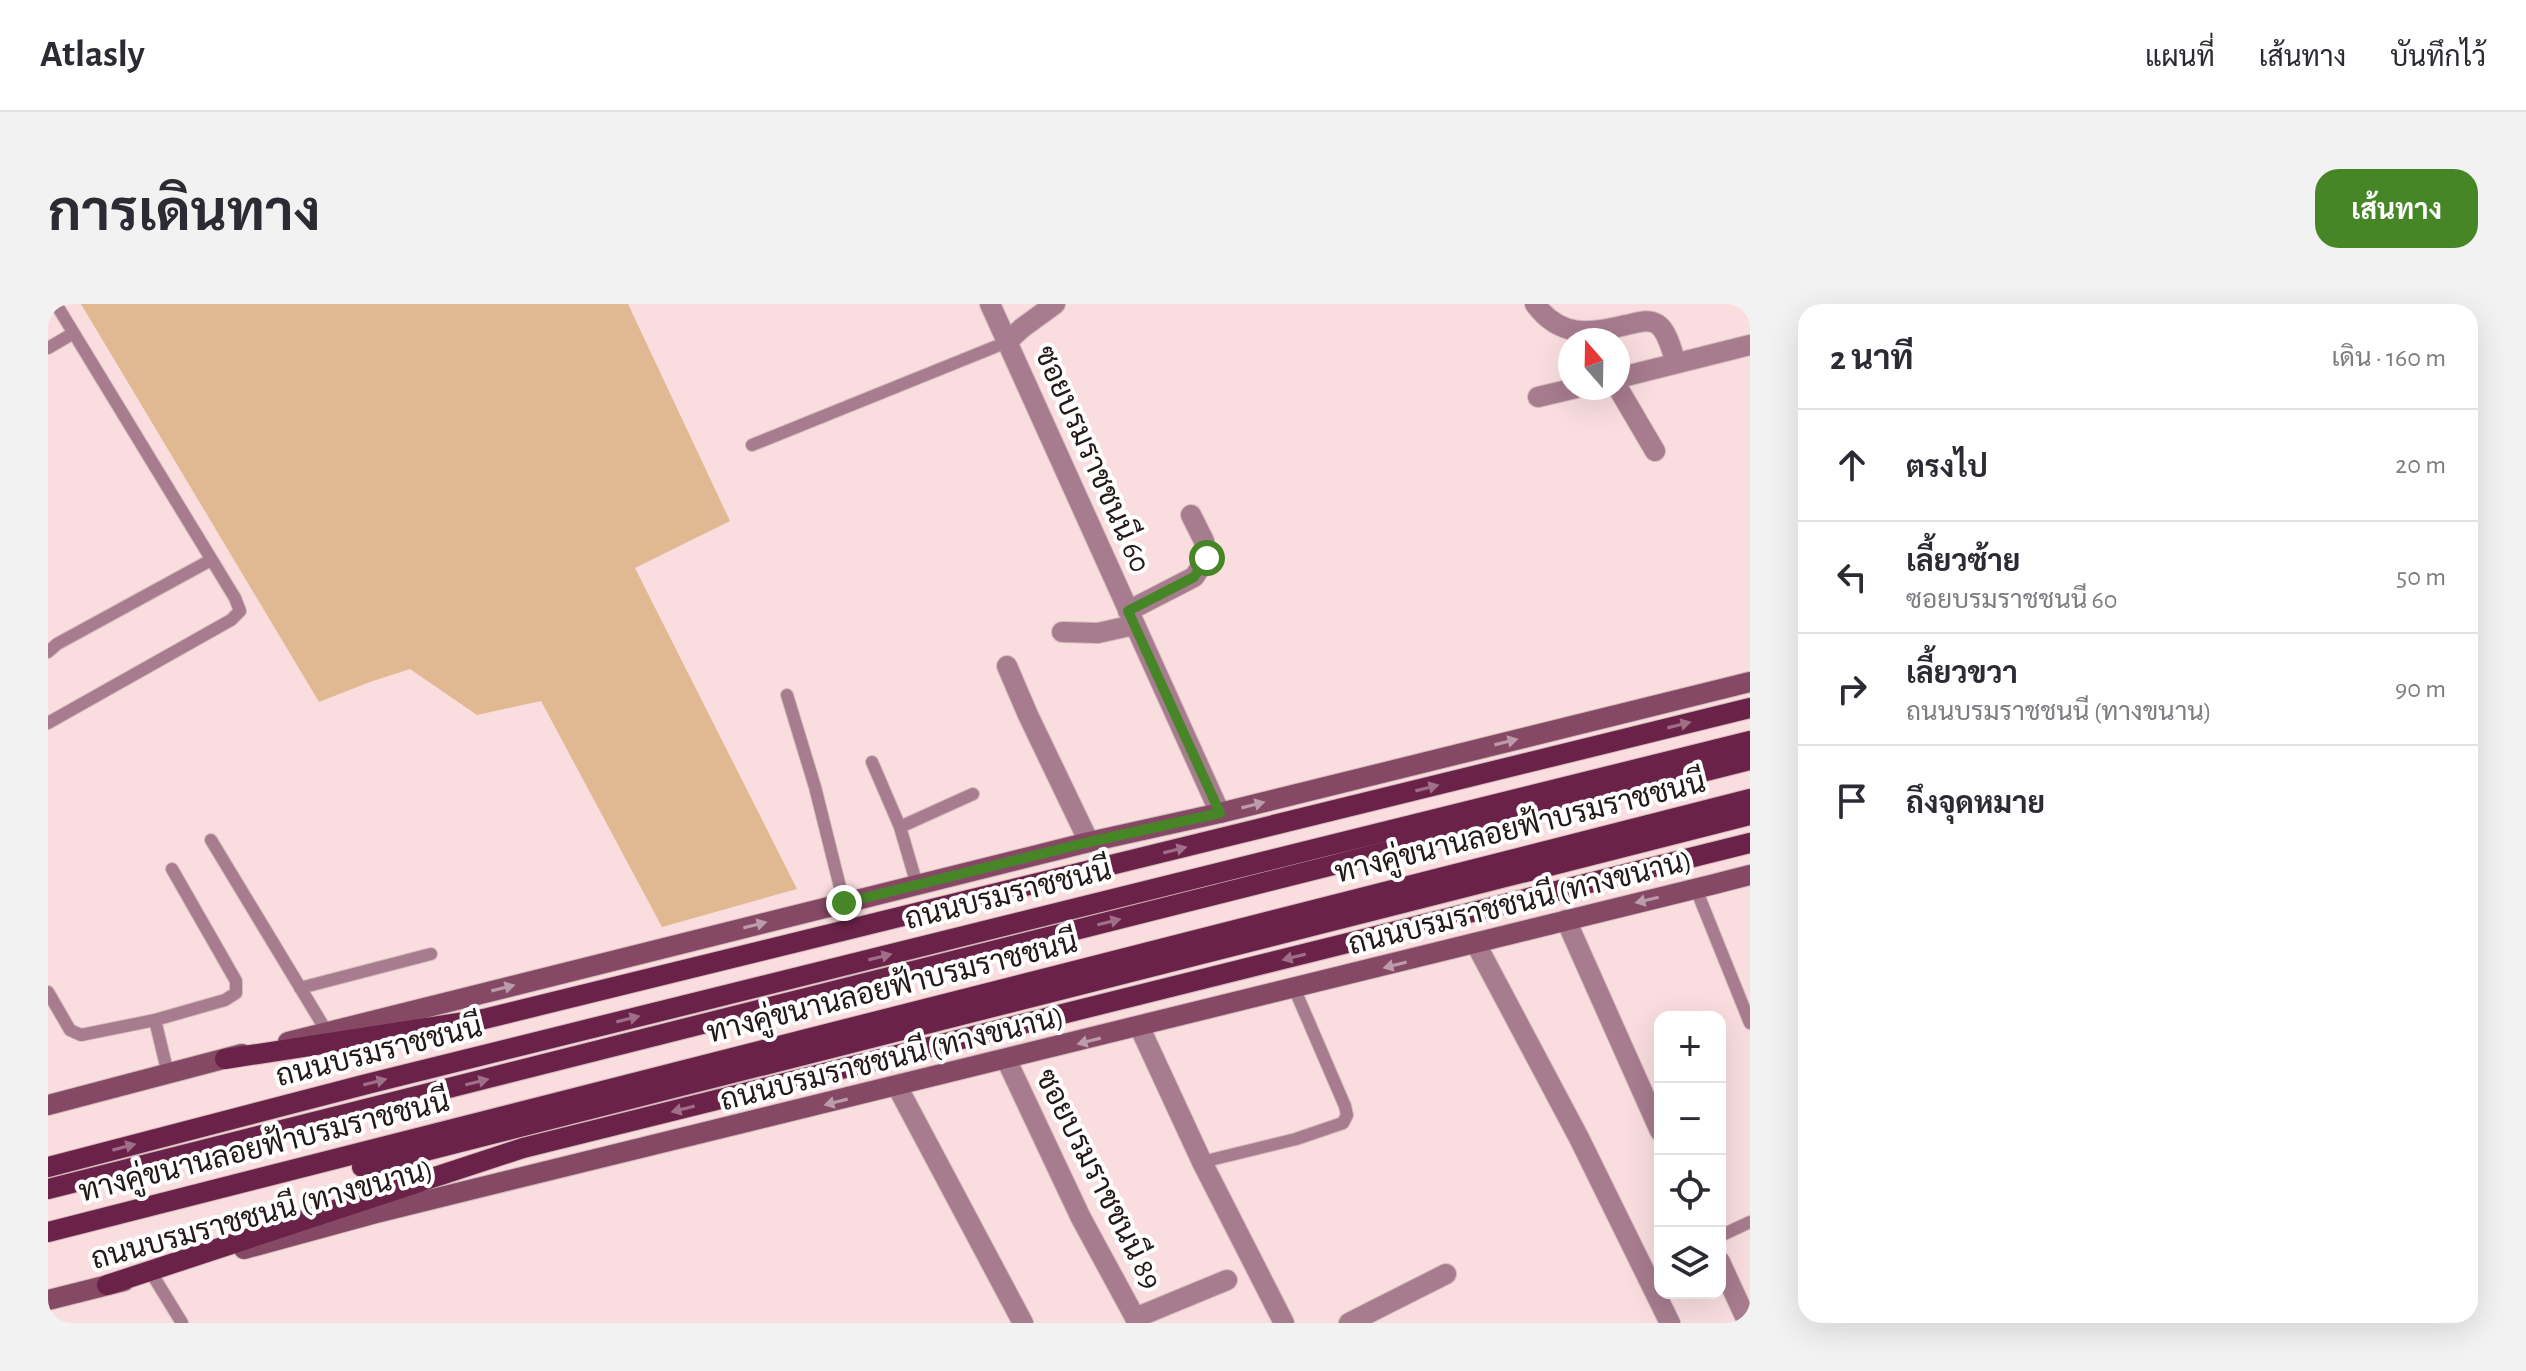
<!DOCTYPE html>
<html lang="th">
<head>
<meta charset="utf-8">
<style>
	:root { --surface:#fff; --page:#f2f2f3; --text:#2b2b33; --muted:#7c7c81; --line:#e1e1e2; --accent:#478626 }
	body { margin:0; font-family:"Alegreya Sans",Sarabun,sans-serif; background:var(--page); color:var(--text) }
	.controls { position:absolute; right:24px; bottom:24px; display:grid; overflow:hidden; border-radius:16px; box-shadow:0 8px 32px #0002 }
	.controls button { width:72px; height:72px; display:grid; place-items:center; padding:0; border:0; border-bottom:2px solid var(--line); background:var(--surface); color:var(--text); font:40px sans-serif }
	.compass { position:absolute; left:1510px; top:24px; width:72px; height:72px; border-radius:50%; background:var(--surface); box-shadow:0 8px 32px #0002; rotate:340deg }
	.stop { position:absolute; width:24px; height:24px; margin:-18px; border:6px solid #478626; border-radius:50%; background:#fff }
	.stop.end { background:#478626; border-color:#fff; box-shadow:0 2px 8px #0008 }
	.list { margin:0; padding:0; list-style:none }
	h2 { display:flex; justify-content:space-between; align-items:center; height:104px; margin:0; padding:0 32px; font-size:34px }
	h2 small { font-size:26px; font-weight:400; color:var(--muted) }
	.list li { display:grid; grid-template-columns:52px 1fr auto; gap:24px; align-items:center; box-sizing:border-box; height:112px; padding:0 32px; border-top:2px solid var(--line) }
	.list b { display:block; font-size:30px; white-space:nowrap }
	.list p { margin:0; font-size:26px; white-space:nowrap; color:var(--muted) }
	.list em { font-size:26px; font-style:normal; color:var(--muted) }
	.icon { flex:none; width:44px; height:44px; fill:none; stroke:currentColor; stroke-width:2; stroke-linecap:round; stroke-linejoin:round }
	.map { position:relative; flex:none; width:1702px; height:1019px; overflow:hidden; border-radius:24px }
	header { display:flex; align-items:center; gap:48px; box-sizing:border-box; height:112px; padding:0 40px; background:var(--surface); border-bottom:2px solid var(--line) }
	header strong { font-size:38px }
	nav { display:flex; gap:44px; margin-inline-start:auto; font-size:28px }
	.intro { display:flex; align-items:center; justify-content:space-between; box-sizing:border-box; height:192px; padding:0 48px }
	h1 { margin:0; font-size:56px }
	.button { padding:20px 36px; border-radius:24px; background:var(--accent); color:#fff; font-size:28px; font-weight:700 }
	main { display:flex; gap:48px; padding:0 48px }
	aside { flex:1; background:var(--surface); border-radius:24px; box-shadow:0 8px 32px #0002 }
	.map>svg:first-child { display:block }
</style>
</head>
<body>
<header>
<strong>Atlasly</strong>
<nav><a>แผนที่</a><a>เส้นทาง</a><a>บันทึกไว้</a></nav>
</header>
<div class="intro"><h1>การเดินทาง</h1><a class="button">เส้นทาง</a></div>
<main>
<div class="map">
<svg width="1702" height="1019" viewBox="0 0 1702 1019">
	<rect width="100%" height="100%" fill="#fadedf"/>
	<path fill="#e0b892" d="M33,0H580L682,217L587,264L749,585L614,623L493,397L429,411L362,365L322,378L271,398Z"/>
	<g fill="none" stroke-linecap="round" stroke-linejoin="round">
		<g stroke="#d3babb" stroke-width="14">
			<path id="lane" d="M0,44L24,30
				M704,141L959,38
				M0,348L9,340L163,256
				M739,391L767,483L796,599
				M0,419L183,316L192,307L187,294L8,0
				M824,458L852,523L869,581
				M852,523L925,490
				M163,536L279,728
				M1648,585L1702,719
				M252,684L383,650
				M0,688L22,726L33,731L107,716L120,770
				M107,716L177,696L188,689V677L124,565
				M1154,858L1248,835L1295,819L1299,811L1297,802L1247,686
				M1672,932L1702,918
				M104,970L134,1019"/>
		</g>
		<g stroke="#d3babb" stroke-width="22">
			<path id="street" d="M942,0L1172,509
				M1487,0C1512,34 1542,30 1578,21C1589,19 1599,14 1609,20C1620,27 1624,48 1628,59
				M959,38L974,24L1007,0
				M1570,74L1702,41
				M1570,84L1607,147
				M1490,93L1528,84
				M1080,307L1146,273L1159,254L1156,237L1143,211
				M1014,328L1050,329L1086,321
				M959,362L980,411L1041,538
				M1518,616L1612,827
				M1428,640L1531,834L1622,1019
				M1092,724L1154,858L1236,1019
				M959,757L1033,914L1090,1019
				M850,784L975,1019
				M1672,958L1700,1019
				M1087,1014L1179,976
				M1301,1019L1398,970"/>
		</g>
		<g stroke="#d3babb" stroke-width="22">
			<path id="secondary" d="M240,738L1041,538L1172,509L1702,378
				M0,801L194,750
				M196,945L328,909C787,799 1245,687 1702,571
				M0,996L76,977"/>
		</g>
		<g stroke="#d3babb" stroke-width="22">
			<path id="primary" d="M177,755L436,715L1702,404
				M0,863L319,780L1702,437
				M314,863L1702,511
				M0,885L1702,456
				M0,928L1702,495
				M59,981L475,844L1702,539"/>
		</g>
		<use href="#lane" stroke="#a77c8f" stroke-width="12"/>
		<use href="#street" stroke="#a77c8f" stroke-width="20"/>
		<use href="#secondary" stroke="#854965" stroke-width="20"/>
		<use href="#primary" stroke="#6b2248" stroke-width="20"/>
	</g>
	<defs><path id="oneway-solid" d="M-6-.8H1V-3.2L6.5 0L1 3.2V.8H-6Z" transform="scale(2)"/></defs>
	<g fill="#9f6f88">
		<use href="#oneway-solid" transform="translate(1631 421) rotate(-14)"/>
		<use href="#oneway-solid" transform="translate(1379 484) rotate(-14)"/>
		<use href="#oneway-solid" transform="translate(1127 546) rotate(-14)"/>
		<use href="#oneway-solid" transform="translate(1061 618) rotate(-14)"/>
		<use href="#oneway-solid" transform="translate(832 653) rotate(-14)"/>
		<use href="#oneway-solid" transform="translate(1246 653) rotate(166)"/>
		<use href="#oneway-solid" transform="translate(580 715) rotate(-14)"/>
		<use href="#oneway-solid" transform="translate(327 778) rotate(-14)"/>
		<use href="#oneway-solid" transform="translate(429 778) rotate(-14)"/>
		<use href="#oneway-solid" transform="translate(635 805) rotate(166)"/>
		<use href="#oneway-solid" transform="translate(76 843) rotate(-15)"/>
	</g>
	<g fill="#bc9baa">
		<use href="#oneway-solid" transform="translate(1458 438) rotate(-14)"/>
		<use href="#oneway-solid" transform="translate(1205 501) rotate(-14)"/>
		<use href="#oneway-solid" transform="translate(1599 596) rotate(167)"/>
		<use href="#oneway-solid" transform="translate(707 621) rotate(-14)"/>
		<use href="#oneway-solid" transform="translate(1347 661) rotate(166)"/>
		<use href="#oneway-solid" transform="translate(455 684) rotate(-14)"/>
		<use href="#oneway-solid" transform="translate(1041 737) rotate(166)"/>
		<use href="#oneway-solid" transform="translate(788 798) rotate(166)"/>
	</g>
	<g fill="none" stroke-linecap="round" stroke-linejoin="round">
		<path stroke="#478626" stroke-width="10" d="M796,599L1041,538L1172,509L1080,307L1146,273L1159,254"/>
	</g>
	<g text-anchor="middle" stroke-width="8" stroke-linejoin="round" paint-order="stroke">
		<g font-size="30" fill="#241818" stroke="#fff">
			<text transform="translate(1045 155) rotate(66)" y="10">ซอยบรมราชชนนี 60</text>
			<text transform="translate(1472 523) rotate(-14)" y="10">ทางคู่ขนานลอยฟ้าบรมราชชนนี</text>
			<text transform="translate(960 590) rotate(-14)" y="10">ถนนบรมราชชนนี</text>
			<text transform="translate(1472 598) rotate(-14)" y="10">ถนนบรมราชชนนี (ทางขนาน)</text>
			<text transform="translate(844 683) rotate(-14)" y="10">ทางคู่ขนานลอยฟ้าบรมราชชนนี</text>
			<text transform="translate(331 747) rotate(-14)" y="10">ถนนบรมราชชนนี</text>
			<text transform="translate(844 754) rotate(-14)" y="10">ถนนบรมราชชนนี (ทางขนาน)</text>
			<text transform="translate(216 842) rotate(-14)" y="10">ทางคู่ขนานลอยฟ้าบรมราชชนนี</text>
			<text transform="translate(1051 875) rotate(63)" y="10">ซอยบรมราชชนนี 89</text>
			<text transform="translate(214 910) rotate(-15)" y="10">ถนนบรมราชชนนี (ทางขนาน)</text>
		</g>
	</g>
</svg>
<div class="controls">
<button>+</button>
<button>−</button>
<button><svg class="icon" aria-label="locate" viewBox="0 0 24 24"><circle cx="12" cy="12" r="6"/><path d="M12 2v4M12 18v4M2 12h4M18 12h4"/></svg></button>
<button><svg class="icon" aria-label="layers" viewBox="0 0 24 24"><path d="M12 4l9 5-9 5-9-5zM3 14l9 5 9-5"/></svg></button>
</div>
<svg class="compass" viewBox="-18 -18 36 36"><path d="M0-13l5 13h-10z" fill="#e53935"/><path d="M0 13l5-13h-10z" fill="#7c7c81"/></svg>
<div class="stop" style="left:1159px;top:254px"></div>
<div class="stop end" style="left:796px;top:599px"></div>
</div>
<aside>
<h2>2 นาที<small>เดิน · 160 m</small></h2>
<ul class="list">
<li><svg class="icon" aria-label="ahead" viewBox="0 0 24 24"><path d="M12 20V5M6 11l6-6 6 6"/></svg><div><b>ตรงไป</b></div><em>20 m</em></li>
<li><svg class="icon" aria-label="left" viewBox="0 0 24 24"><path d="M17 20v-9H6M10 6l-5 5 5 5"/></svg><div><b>เลี้ยวซ้าย</b><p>ซอยบรมราชชนนี 60</p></div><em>50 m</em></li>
<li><svg class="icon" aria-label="right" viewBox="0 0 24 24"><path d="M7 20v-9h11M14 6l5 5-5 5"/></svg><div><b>เลี้ยวขวา</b><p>ถนนบรมราชชนนี (ทางขนาน)</p></div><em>90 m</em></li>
<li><svg class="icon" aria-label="arrive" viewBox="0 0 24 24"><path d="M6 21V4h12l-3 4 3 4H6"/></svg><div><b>ถึงจุดหมาย</b></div></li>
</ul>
</aside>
</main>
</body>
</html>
